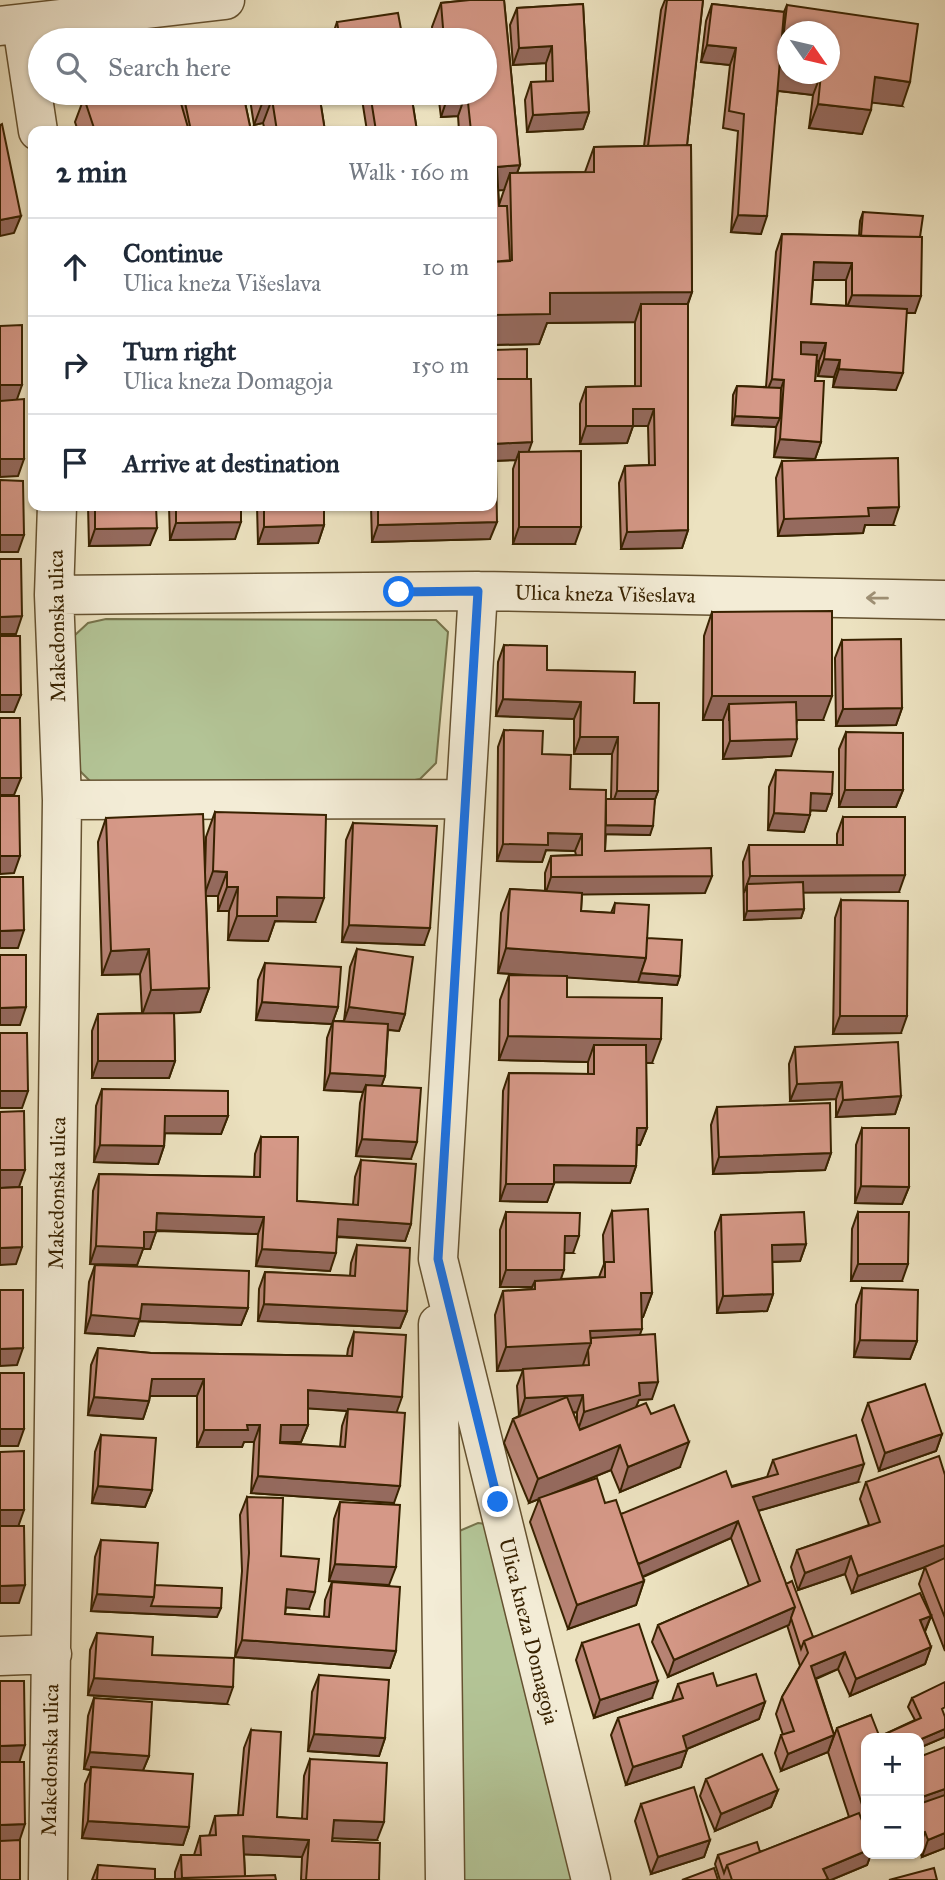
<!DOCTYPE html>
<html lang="en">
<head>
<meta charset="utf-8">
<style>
	:root { --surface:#fff; --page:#f6f6f7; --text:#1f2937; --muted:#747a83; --line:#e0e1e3 }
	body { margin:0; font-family:"IM FELL Great Primer",serif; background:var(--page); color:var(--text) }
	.controls { position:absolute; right:21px; bottom:21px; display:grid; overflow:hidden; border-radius:14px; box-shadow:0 2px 5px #0004 }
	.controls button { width:63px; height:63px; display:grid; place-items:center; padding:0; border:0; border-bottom:2px solid var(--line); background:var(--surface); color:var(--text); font:35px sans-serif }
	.compass { position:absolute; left:777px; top:21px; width:63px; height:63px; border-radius:50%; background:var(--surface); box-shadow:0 2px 5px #0004; rotate:124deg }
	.stop { position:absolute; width:21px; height:21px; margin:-16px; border:5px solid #1a73e8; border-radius:50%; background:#fff }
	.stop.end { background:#1a73e8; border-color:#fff; box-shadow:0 2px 7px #0008 }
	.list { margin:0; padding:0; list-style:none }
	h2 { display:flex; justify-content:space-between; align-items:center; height:91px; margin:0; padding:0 28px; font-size:30px }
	h2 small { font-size:23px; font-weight:400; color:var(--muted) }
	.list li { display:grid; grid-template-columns:46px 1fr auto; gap:21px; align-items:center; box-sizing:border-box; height:98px; padding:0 28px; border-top:2px solid var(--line) }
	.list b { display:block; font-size:26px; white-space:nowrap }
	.list p { margin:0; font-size:23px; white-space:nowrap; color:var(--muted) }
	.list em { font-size:23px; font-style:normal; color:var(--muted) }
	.icon { flex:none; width:38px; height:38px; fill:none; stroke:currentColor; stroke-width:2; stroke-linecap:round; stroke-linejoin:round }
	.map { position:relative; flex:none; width:945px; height:1880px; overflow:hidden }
	.search { position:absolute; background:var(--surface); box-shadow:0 2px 5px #0004; left:28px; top:28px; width:469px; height:77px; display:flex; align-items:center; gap:18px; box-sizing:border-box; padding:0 24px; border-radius:38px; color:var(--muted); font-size:26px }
	.panel { position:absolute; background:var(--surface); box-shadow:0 2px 5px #0004; left:28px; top:126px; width:469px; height:385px; border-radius:14px }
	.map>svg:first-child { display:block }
</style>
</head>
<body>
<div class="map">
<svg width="945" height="1880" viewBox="0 0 945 1880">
	<rect width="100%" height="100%" fill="#ece2c0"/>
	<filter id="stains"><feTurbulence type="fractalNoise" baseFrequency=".00286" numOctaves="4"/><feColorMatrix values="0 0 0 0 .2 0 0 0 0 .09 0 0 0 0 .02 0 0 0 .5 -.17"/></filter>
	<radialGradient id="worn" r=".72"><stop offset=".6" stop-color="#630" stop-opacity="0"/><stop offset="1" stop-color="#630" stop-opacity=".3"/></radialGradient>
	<path fill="#b3c496" stroke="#76734b" stroke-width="2" d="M106,619L436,620L448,632L436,763L420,779L405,782L93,784L79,770L74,636L88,623Z
		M478,1523L486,1524L574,1880H458L457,1532Z"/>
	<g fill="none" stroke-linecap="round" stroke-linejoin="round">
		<g stroke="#655230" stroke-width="41">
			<path id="minor" d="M22,25L38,131
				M0,26L225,0
				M478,591L438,1259L591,1880
				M54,595L478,591L945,600
				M62,800L465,799
				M438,1324L445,1880
				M0,1656L52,1654
				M48,1880L62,800L54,595L57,506"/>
		</g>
		<use href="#minor" stroke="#f3ecd6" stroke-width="38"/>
	</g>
	<path fill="#b78374" stroke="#382200" stroke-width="2" fill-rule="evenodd" d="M470,0H504L520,165L517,173L585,172L594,147L644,146L661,10L665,0H703L687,145H691L692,292L688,304V530L682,548L621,549L619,483L625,466L649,465L648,426H633L627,443L580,444V404L586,387L635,386V322L547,323L539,344L492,345V131H459L458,116L441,117L438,93H485V40H433L432,27L441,3ZM498,190H504L499,205Z
		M583,4L589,112L583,129L527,132L525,100L531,82H546V63L513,65L510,25L517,8Z
		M712,4L784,12L787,5L902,106L872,102L862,134L809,128L813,95L778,91L761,234L731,232L738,131L723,128L730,65L701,62L706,21ZM788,32L830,74H788Z
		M337,22L403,40H331Z
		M181,93H243L251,131H78L75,122L84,98H179Z
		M249,93H319L325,131H265L263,123L254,125Z
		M361,93H411L417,131H367Z
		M863,212L920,237L915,313H906L896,390L833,387L834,377L818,376L819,361H817L815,381L821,442L815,459L774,457L776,427L732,425L733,395L737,386L766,387L776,252L782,234L859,236L860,221ZM813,280H846V306L811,304Z
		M492,350L529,452L575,544H513V469L516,460L492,461Z
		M782,461L893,525H865L863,533L778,536L776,478Z
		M88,506H156L150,545L89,546Z
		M169,506H241L235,539L170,540Z
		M257,506H324V525L318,543L258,544Z
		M371,506H492L490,539L372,542Z
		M712,612L823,720H797L791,756L723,759V720H703L704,636Z
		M842,640L902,708L896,725L836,726L835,658Z
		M504,645L547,670L634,703L658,791L655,799L650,835L606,834L605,851L705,893L582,894L581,911L611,913L615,903L680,976L677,985L567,977V997L652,1063H646L647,1128L640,1145H637L636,1166L630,1183L554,1182L547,1202L500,1201L503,1091L509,1073L588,1074V1062L499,1060L500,1000L509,975L545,976L498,973L501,913L510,889L545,891V873L551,856L576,855L575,851L546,850L542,862L497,861L498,747L504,730L542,754L570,789L606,799H611L612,754H574V719L496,716L498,662Z
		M846,732L903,790L896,807H839V749Z
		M776,770L832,794L826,811L811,810L804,832L768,830L769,787Z
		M215,812L315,922L275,921L268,941L228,940L229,911H218V896H206L209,988L200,1012L174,1013L175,1061L169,1078H92V1031L98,1014L142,1013L140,974L102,975L98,842L106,818L205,873L206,837Z
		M843,817L899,892H803L804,909L801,918L744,920L743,862L749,845H837V834Z
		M353,823L424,945L342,942L346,840Z
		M841,900L901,1033L833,1034L835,918Z
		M357,949L405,1014L399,1031L388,1030L385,1076L381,1086L411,1159L356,1156L360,1103L363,1092L324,1090L327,1038L332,1024L256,1020L258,980L265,963L338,1007L333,1021H344L350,967Z
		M795,1047L901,1096L895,1114L836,1117V1099L790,1101L789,1064Z
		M102,1089L228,1116L221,1134L165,1133L164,1146L158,1164L94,1162L96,1106Z
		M717,1107L831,1153L825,1170L713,1174L711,1125Z
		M862,1128L909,1187L902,1204L855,1203L856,1145Z
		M261,1137L297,1201L353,1205L355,1177L361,1160L411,1224L405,1241L337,1237L330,1271L256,1266L258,1234L156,1231L150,1249H143L137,1265L90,1264L93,1191L99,1174L254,1177L255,1154Z
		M612,1211L652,1293L643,1317H642L640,1335L652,1399L638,1400L636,1408L651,1414L680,1467L620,1492L611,1470L555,1493L605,1503L621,1514L767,1477L773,1460L858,1482L758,1511L786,1584L813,1637L931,1616L925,1632L931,1647L925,1664L850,1696L838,1669L816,1679L834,1735L828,1752L781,1771L775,1753L781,1735H783L776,1714L782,1697L800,1666L787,1625L668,1677L652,1642L658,1625L749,1586L731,1538L643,1577L644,1581L636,1605L568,1629L530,1522L539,1499L529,1503L504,1443L513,1419L521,1415L519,1416L517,1386L523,1370L497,1371L495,1315L503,1291L531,1289L532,1287H500V1230L506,1212L573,1253H564L561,1279L599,1277L604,1264L603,1235ZM577,1412V1423L573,1413Z
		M858,1212L902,1281H851L852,1229Z
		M721,1215L806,1244L800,1261L772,1262L773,1294L767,1311L717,1313L715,1232Z
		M357,1245L407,1311L400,1328L258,1321L259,1289L265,1272L350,1276L351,1263Z
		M95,1265L248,1308L241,1325L139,1321L134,1336L85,1333L89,1282Z
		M862,1288L917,1341L910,1359L854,1357L856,1305Z
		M354,1332L397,1412L394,1503L251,1493L254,1442H244L242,1447H197V1396H150L149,1401L143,1419L88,1415L91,1365L98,1348L151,1353L347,1356L348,1349ZM308,1408L347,1411L342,1426L340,1447L280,1443V1442H301L308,1425Z
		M868,1403L942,1434L936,1451L879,1471L862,1420Z
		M101,1435L152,1490L145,1507L92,1503L95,1452Z
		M945,1475V1651L919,1584L925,1567L852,1593L845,1574L798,1590L791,1567L797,1550L869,1525L860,1499L866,1482Z
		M247,1497L281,1556L309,1609L286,1607L285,1614L324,1617L325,1600L332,1582L396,1651L390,1668L235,1657L242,1571L240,1515Z
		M340,1502L389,1585L329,1581L334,1519Z
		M101,1540L155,1585L217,1617L91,1611L95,1557Z
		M97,1633L152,1655L227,1704L88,1695L90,1650Z
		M582,1643L652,1698L594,1718L576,1660Z
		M319,1675L385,1738L379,1756L308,1751L312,1692Z
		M678,1684L717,1686L765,1702L759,1719L687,1749L681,1767L626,1785L611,1735L618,1718L672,1701Z
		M94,1698L149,1756L143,1770L189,1827L183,1845L82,1838L85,1784L91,1770L84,1769L88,1716Z
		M912,1698L944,1715L945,1737L919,1748V1738H883L885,1734L915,1720L908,1707Z
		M871,1715L866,1854H871L867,1865L831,1880H720L715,1864L718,1855L760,1852L849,1817L828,1752L837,1728Z
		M251,1730L277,1817L302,1819L304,1776L310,1759L377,1840L333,1838L332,1841L379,1880H301L302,1857L244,1854L245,1876L175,1879V1872L181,1855H194L200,1836H209L215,1816L238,1815L244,1748Z
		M919,1757L945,1848L922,1857L919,1849Z
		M706,1779L778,1790L771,1807L715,1831L700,1796Z
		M641,1804L710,1840L704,1857L651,1874L635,1821Z
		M98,1865L155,1880H92Z"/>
	<path fill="#956a5e" stroke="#382200" stroke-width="2" d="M707,45L736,48L730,65L701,62Z
		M552,46L546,63L513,65L519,48Z
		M780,66L788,67V74H821L813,95L771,90Z
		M875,77L910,82L902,106L866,102Z
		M449,93H466L458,116L441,117Z
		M272,99L263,123L254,125L263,101Z
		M818,104L871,110L862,134L809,128Z
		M589,112L583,129L527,132L533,115Z
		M520,165L511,189L510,173L504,190L492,191L497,167Z
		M738,215L767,216L761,234L731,232Z
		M21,216L14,233L0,236V220Z
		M814,262L852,263L846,280H808Z
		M692,292L681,322L641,304L635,322L547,323L539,344L492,345V315L550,293Z
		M852,295L921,296L915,313L845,312Z
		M801,342L826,343L819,361L795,359Z
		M824,359L840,360L834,377L818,376Z
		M839,369L903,373L896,390L833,387Z
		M772,379L784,380L778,397L765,396Z
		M0,385H22L16,402H0Z
		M633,409H654L648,426H633L627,443L580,444L586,426Z
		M735,416L780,418L776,427L732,425Z
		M780,439L821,442L815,459L774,457Z
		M532,442L526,459L519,452L516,460L492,461V444Z
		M0,459H24L18,476L0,477Z
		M899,507L893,525H865L863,533L778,536L784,519L868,508Z
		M241,522L235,539L170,540L176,523Z
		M497,522L490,539L372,542L378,525Z
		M324,525L318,543L258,544L264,527Z
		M519,527H581L575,544H513Z
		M157,528L150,545L89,546L95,529Z
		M688,530L682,548L621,549L627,532Z
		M0,535H24L18,552H0Z
		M22,616L16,634H0V617Z
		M0,695H21L14,712H0Z
		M712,696H832L823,720H729V704L723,720H703Z
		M503,699L581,702L574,719L496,716Z
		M902,708L896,725L836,726L843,709Z
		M580,737H618L612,754H574Z
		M797,739L791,756L723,759L730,741Z
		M0,778H21L14,795H0Z
		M845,790H903L896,807H839Z
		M617,791H658L652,808H611Z
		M811,793L832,794L826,811L805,810Z
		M774,813L810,815L804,832L768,830Z
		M603,825L653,826L650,835L600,834Z
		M548,833L582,834L575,851L546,850L542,862L497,861L503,844Z
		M0,856H20L14,873L0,874Z
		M213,871L227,872L218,896H204Z
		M905,875L899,892L747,893V884L744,893L750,876Z
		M712,876L705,893L545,895L551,877Z
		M227,887H238L229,911H218Z
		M277,897L324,898L315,922L275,921L268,941L228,940L237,916Z
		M804,909L801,918L744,920L747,911Z
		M349,925L430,928L424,945L342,942Z
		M24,930L18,948H0V931Z
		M506,948L646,958L638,982L498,973Z
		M149,949L140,974L102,975L111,951Z
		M641,973L680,976L677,985L638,982Z
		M209,988L200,1012L142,1015L151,990Z
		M262,1002L338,1007L332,1024L256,1020Z
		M26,1007L20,1025H0V1008Z
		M349,1007L405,1014L399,1031L343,1024Z
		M840,1016H907L901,1033L833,1034Z
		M508,1036L661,1039L652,1063L594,1062V1045L588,1062L499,1060Z
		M98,1061H175L169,1078H92Z
		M330,1073L385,1076L379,1093L366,1085L363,1092L324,1090Z
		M842,1082L836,1099L790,1101L797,1084Z
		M0,1091H28L22,1108H0Z
		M901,1096L895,1114L836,1117L843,1100Z
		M165,1116H228L221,1134L159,1133Z
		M637,1128H647L640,1145H630Z
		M362,1139L417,1142L411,1159L356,1156Z
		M100,1145L164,1146L158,1164L94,1162Z
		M831,1153L825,1170L713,1174L719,1157Z
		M554,1165L636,1166L630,1183L548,1182Z
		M0,1170H25L19,1187L0,1188Z
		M506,1184H554L547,1202L500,1201Z
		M861,1186L909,1187L902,1204L855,1203Z
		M157,1213L264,1217L258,1234L150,1230Z
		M338,1219L411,1224L405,1241L332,1236Z
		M144,1232H156L150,1249H143L137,1265L90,1264L96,1246Z
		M565,1236H579L573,1253H558Z
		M806,1244L800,1261L765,1262L772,1245Z
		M22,1247L16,1264L0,1265V1248Z
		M262,1249L336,1253L330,1271L256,1266Z
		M858,1264H908L902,1281H851Z
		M506,1270H564L558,1287L535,1281L532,1287H500Z
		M641,1293H652L643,1317H632Z
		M773,1294L767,1311L717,1313L723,1296Z
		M142,1304L248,1308L241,1325L139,1321L134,1336L85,1333L91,1315Z
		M264,1304L407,1311L400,1328L258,1321Z
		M642,1329L633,1353L588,1350L582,1368L497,1371L506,1347L590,1331Z
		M860,1340L917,1341L910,1359L854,1357Z
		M23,1348L17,1365L0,1366V1349Z
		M152,1379H204L197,1396H145Z
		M658,1382L652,1399L639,1400L634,1412L578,1430L584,1412L639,1383Z
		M308,1390L402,1397L396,1414L302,1408Z
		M583,1395L577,1412L519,1416L525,1398Z
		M94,1397L149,1401L143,1419L88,1415Z
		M247,1425H260L254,1442H244L242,1447H197L204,1430Z
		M281,1425H308L301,1442H275Z
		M0,1429H24L18,1446H0Z
		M942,1434L936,1451L879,1471L885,1453Z
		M689,1442L680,1467L620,1492L628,1467Z
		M620,1445L611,1470L529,1503L538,1479Z
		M864,1464L858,1482L747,1514L753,1497Z
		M258,1476L400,1486L394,1503L251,1493Z
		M98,1486L152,1490L145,1507L92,1503Z
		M0,1510H24L18,1527H0Z
		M738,1521L731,1538L628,1583L634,1566Z
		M945,1545V1560L852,1593L858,1576Z
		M851,1556L845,1574L798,1590L805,1573Z
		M335,1564L396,1567L389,1585L329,1581Z
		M644,1581L636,1605L568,1629L577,1605Z
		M25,1585L19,1603H0V1586Z
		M287,1589L315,1592L309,1609L281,1607Z
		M97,1594L154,1597L221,1608L217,1617L91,1611Z
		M795,1607L789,1625L668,1677L674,1660Z
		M931,1616L924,1633L920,1620Z
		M242,1640L396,1651L390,1668L235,1657Z
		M931,1647L925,1664L850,1696L856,1679Z
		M845,1652L838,1669L805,1683L811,1666Z
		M94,1678L233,1687L227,1704L88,1695Z
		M658,1681L652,1698L594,1718L600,1700Z
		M765,1702L759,1719L677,1753L683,1736Z
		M945,1729V1737L919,1748V1740Z
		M314,1734L385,1738L379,1756L308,1751Z
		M834,1735L828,1752L781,1771L788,1754Z
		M25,1745L19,1763H0V1746Z
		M687,1750L681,1767L626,1785L633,1767Z
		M90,1752L149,1756L142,1773L91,1767V1770L84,1769Z
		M945,1789V1810L919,1819V1798Z
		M778,1790L771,1807L715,1831L721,1814Z
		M334,1820L384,1822L377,1840L328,1838Z
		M88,1821L189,1827L183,1845L82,1838Z
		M25,1824L19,1842H0V1825Z
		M925,1832L919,1849V1834Z
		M945,1833V1848L922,1857L928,1840Z
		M243,1836L309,1840L302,1857L237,1854Z
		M710,1840L704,1857L651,1874L658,1857Z
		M866,1851V1854H871L867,1865L831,1880H819L823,1869Z"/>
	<path fill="#d59887" stroke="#382200" stroke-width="2" d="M470,0H504L520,165L497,167L499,206H507L510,261L492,262V131H471L467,93H485V40H444L441,3Z
		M667,0H703L687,145L648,146Z
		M583,4L589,112L533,115L531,82L553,81L552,46L519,48L517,8Z
		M712,4L784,12L767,216L738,215L744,114L729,111L736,48L707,45Z
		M787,5L918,24L910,82L875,77L871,110L818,104L821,74H830V32H788V67L780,66Z
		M398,13L403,40H340L337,22Z
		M100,93H178L189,131H95L84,98Z
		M183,93H243L251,131H202V128L191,131Z
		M261,93H319L325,131H277L272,99L263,101Z
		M370,93H411L417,131H376Z
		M2,124L21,216L0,220V125Z
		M691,145L692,292L550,293V314L492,315V262L512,260L510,173L594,172V147Z
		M863,212L923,216L920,237L861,236Z
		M782,234L922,237L921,296L852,295V263L814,262L811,304L907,309L903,373L839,369L840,360L824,359L826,343L801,342V354L817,355L815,381H824L821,442L780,439L784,380L772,379Z
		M641,304H688V530L627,532L625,466L655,465L654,409H633V426H586V387L641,386Z
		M22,325V385H0V326Z
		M527,349V379H492V350Z
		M492,379H531L532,442L492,444Z
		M737,386L781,388L780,418L735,416Z
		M24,399V459H0V401Z
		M581,451V527H519V452Z
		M898,458L899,507L868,508L869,516L784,519L782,461Z
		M492,465H496L497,522L378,525V506H492Z
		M0,480L23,481L24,535H0Z
		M95,506H156L157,528L95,529Z
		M176,506H241V522L176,523Z
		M264,506H324V525L264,527Z
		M0,559H21L22,616L0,617Z
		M832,611V696H712V612Z
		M0,636H20L21,695H0Z
		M901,639L902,708L843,709L842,640Z
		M504,645L547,646V670L635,672L634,703H659L658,791H617L618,737H580L581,702L503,699Z
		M796,702L797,739L730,741L729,704Z
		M0,718H20L21,778H0Z
		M504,730L543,731L542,754L571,755L570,789L606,790L605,851L711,848L712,876L551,877V856L582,855V834L548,833V845L503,844Z
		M846,732L903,733V790H845Z
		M776,770L833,772L832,794L811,793L810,815L774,813Z
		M0,796H19L20,856H0Z
		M606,799H655L653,826L606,825Z
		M215,812L326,815L324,898L277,897V916H237L238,887H227V872L213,871Z
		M203,814L209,988L151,990L149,949L111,951L106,818Z
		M843,817H905V875L750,876L749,845H843Z
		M353,823L437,826L430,928L349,925Z
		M0,877H23L24,930L0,931Z
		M803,882L804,909L747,911V884Z
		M510,889L582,893L581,911L614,913L615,903L649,905L646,958L506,948Z
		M841,900L908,901L907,1016H840Z
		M647,938L682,940L680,976L641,973L646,958Z
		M357,949L413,957L405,1014L349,1007Z
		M0,955H26V1007L0,1008Z
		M265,963L341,967L338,1007L262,1002Z
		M509,975L567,976V997L662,998L661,1039L508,1036Z
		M174,1013L175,1061H98V1014Z
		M333,1021L388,1024L385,1076L330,1073Z
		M0,1033H27L28,1091H0Z
		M898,1042L901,1096L843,1100L842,1082L797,1084L795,1047Z
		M594,1045H646L647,1128H637L636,1166L554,1165V1184H506L509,1073L594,1074Z
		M366,1085L421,1088L417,1142L362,1139Z
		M102,1089L228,1091V1116H165L164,1146L100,1145Z
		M830,1103L831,1153L719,1157L717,1107Z
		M24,1111L25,1170H0V1112Z
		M862,1128H909V1187L861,1186Z
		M261,1137H298L297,1201L358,1205L361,1160L416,1164L411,1224L338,1219L336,1253L262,1249L264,1217L157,1213L156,1232H144V1248L96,1246L99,1174L260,1177Z
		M22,1187V1247L0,1248V1188Z
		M648,1209L652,1293H641L642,1329L590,1331L591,1343L506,1347L503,1291L535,1289V1281L605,1277V1262H614L612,1211Z
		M506,1212L580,1213L579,1236H565L564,1270H506Z
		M804,1212L806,1244L772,1245L773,1294L723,1296L721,1215Z
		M858,1212H909L908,1264H858Z
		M357,1245L410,1248L407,1311L264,1304L265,1272L355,1276Z
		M95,1265L249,1271L248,1308L142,1304L140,1319L91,1315Z
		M862,1288L918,1290L917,1341L860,1340Z
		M0,1290H23V1348L0,1349Z
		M354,1332L406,1335L402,1397L308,1390V1425H281L280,1443L345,1447L348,1409L405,1413L400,1486L258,1476L260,1425H247L248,1430H204V1379H152L149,1401L94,1397L98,1348L151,1353L352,1356Z
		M655,1334L658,1382L639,1383L640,1395L584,1412L583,1395L525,1398L523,1369L589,1365L588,1350L591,1343V1338Z
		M0,1373H24V1429H0Z
		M925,1384L942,1434L885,1453L868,1403Z
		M567,1397L580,1430L646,1403L651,1414L674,1405L689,1442L628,1467L620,1445L538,1479L513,1419Z
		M101,1435L156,1438L152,1490L98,1486Z
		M856,1435L864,1464L753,1497L795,1607L674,1660L658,1625L760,1581L738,1521L638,1564L621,1514L726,1471L732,1487L778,1474L773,1460Z
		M24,1451V1510H0V1452Z
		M939,1456L945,1475V1545L858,1576L851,1556L805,1573L797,1550L880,1522L866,1482Z
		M597,1478L605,1503L616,1500L644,1581L577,1605L539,1498Z
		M247,1497L283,1498L281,1556L319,1559L315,1592L287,1589L285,1614L329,1617L332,1582L400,1587L396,1651L242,1640L249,1553Z
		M340,1502L400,1505L396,1567L335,1564Z
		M0,1526H24L25,1585L0,1586Z
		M101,1540L158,1543L154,1597L97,1594Z
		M945,1558V1618L925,1567Z
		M792,1581L813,1637L804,1641L801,1649L791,1618L795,1607L786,1584Z
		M155,1585L222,1588L221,1608L151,1606L154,1597Z
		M920,1593L931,1616L920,1620L931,1647L856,1679L845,1652L811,1666L834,1735L788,1754L781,1735L794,1731L782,1697L808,1653L804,1641Z
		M639,1624L658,1681L600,1700L582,1643Z
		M97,1633L153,1637L152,1655L234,1658L233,1687L94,1678Z
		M713,1673L717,1686L756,1674L765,1702L683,1736L687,1750L633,1767L618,1718L683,1698L678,1684Z
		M319,1675L389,1680L385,1738L314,1734Z
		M0,1681H24L25,1745L0,1746Z
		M945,1682V1707L942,1709L945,1717V1729L919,1740V1738H887L885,1734L921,1718L912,1698Z
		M94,1698L152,1702L149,1756L90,1752Z
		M871,1715L880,1738H866V1817L837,1728Z
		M251,1730L281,1732L277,1817L307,1819L310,1759L387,1763L384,1822L334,1820L332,1841L380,1843L379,1880H306L309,1840L243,1836L245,1876L182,1878L181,1855H201L200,1836L216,1835L215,1816L243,1815Z
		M945,1747V1789L919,1798V1757Z
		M762,1754L778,1790L721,1814L706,1779Z
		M0,1762H24L25,1824L0,1825Z
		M91,1767L193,1774L189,1827L88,1821Z
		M694,1787L710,1840L658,1857L641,1804Z
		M945,1795V1833L928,1840L925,1832L919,1834V1804Z
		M859,1813L866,1831V1851L823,1869L828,1879L825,1880H732L727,1865Z
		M20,1840V1880H0V1841Z
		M757,1842L760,1852L727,1865L724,1873L718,1855Z
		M98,1865L155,1869V1880H97Z
		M714,1868L718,1880H682Z
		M934,1868L937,1880H889Z
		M275,1875L276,1880H157V1879Z"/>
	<defs><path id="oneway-shaft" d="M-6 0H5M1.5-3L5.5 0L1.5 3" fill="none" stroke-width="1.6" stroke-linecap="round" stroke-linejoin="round" transform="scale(1.75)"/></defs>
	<use stroke="#9f9176" href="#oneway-shaft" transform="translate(877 598) rotate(-179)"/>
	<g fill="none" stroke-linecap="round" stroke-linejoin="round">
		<path stroke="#1a73e8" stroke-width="9" d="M399,592L478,591L438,1259L498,1502"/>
	</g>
	<g text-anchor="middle" stroke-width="6" stroke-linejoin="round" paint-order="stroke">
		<g font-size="21" fill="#382200" stroke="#f3ecd6">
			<text transform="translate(605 594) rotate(1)" y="7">Ulica kneza Višeslava</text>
			<text transform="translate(57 626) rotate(-91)" y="7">Makedonska ulica</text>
			<text transform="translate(57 1193) rotate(-89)" y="7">Makedonska ulica</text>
			<text transform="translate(529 1631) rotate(76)" y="7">Ulica kneza Domagoja</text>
			<text transform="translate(50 1760) rotate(-89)" y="7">Makedonska ulica</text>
		</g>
	</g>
	<rect width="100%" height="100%" filter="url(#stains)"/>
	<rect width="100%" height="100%" fill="url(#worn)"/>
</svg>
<div class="controls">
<button>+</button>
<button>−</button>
</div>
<svg class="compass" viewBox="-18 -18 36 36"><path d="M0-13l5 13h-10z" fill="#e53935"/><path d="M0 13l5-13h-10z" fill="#747a83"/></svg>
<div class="stop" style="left:399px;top:592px"></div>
<div class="stop end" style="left:498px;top:1502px"></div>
<div class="search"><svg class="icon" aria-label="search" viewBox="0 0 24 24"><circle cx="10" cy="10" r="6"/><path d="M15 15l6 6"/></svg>Search here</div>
<section class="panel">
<h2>2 min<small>Walk · 160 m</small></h2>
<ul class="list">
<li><svg class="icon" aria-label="ahead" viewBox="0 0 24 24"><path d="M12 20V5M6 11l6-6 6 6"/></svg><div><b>Continue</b><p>Ulica kneza Višeslava</p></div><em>10 m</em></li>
<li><svg class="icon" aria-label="right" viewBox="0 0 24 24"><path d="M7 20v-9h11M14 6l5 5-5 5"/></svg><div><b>Turn right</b><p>Ulica kneza Domagoja</p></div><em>150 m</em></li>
<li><svg class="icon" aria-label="arrive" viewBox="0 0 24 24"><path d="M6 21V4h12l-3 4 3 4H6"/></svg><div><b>Arrive at destination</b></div></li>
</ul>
</section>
</div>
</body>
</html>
